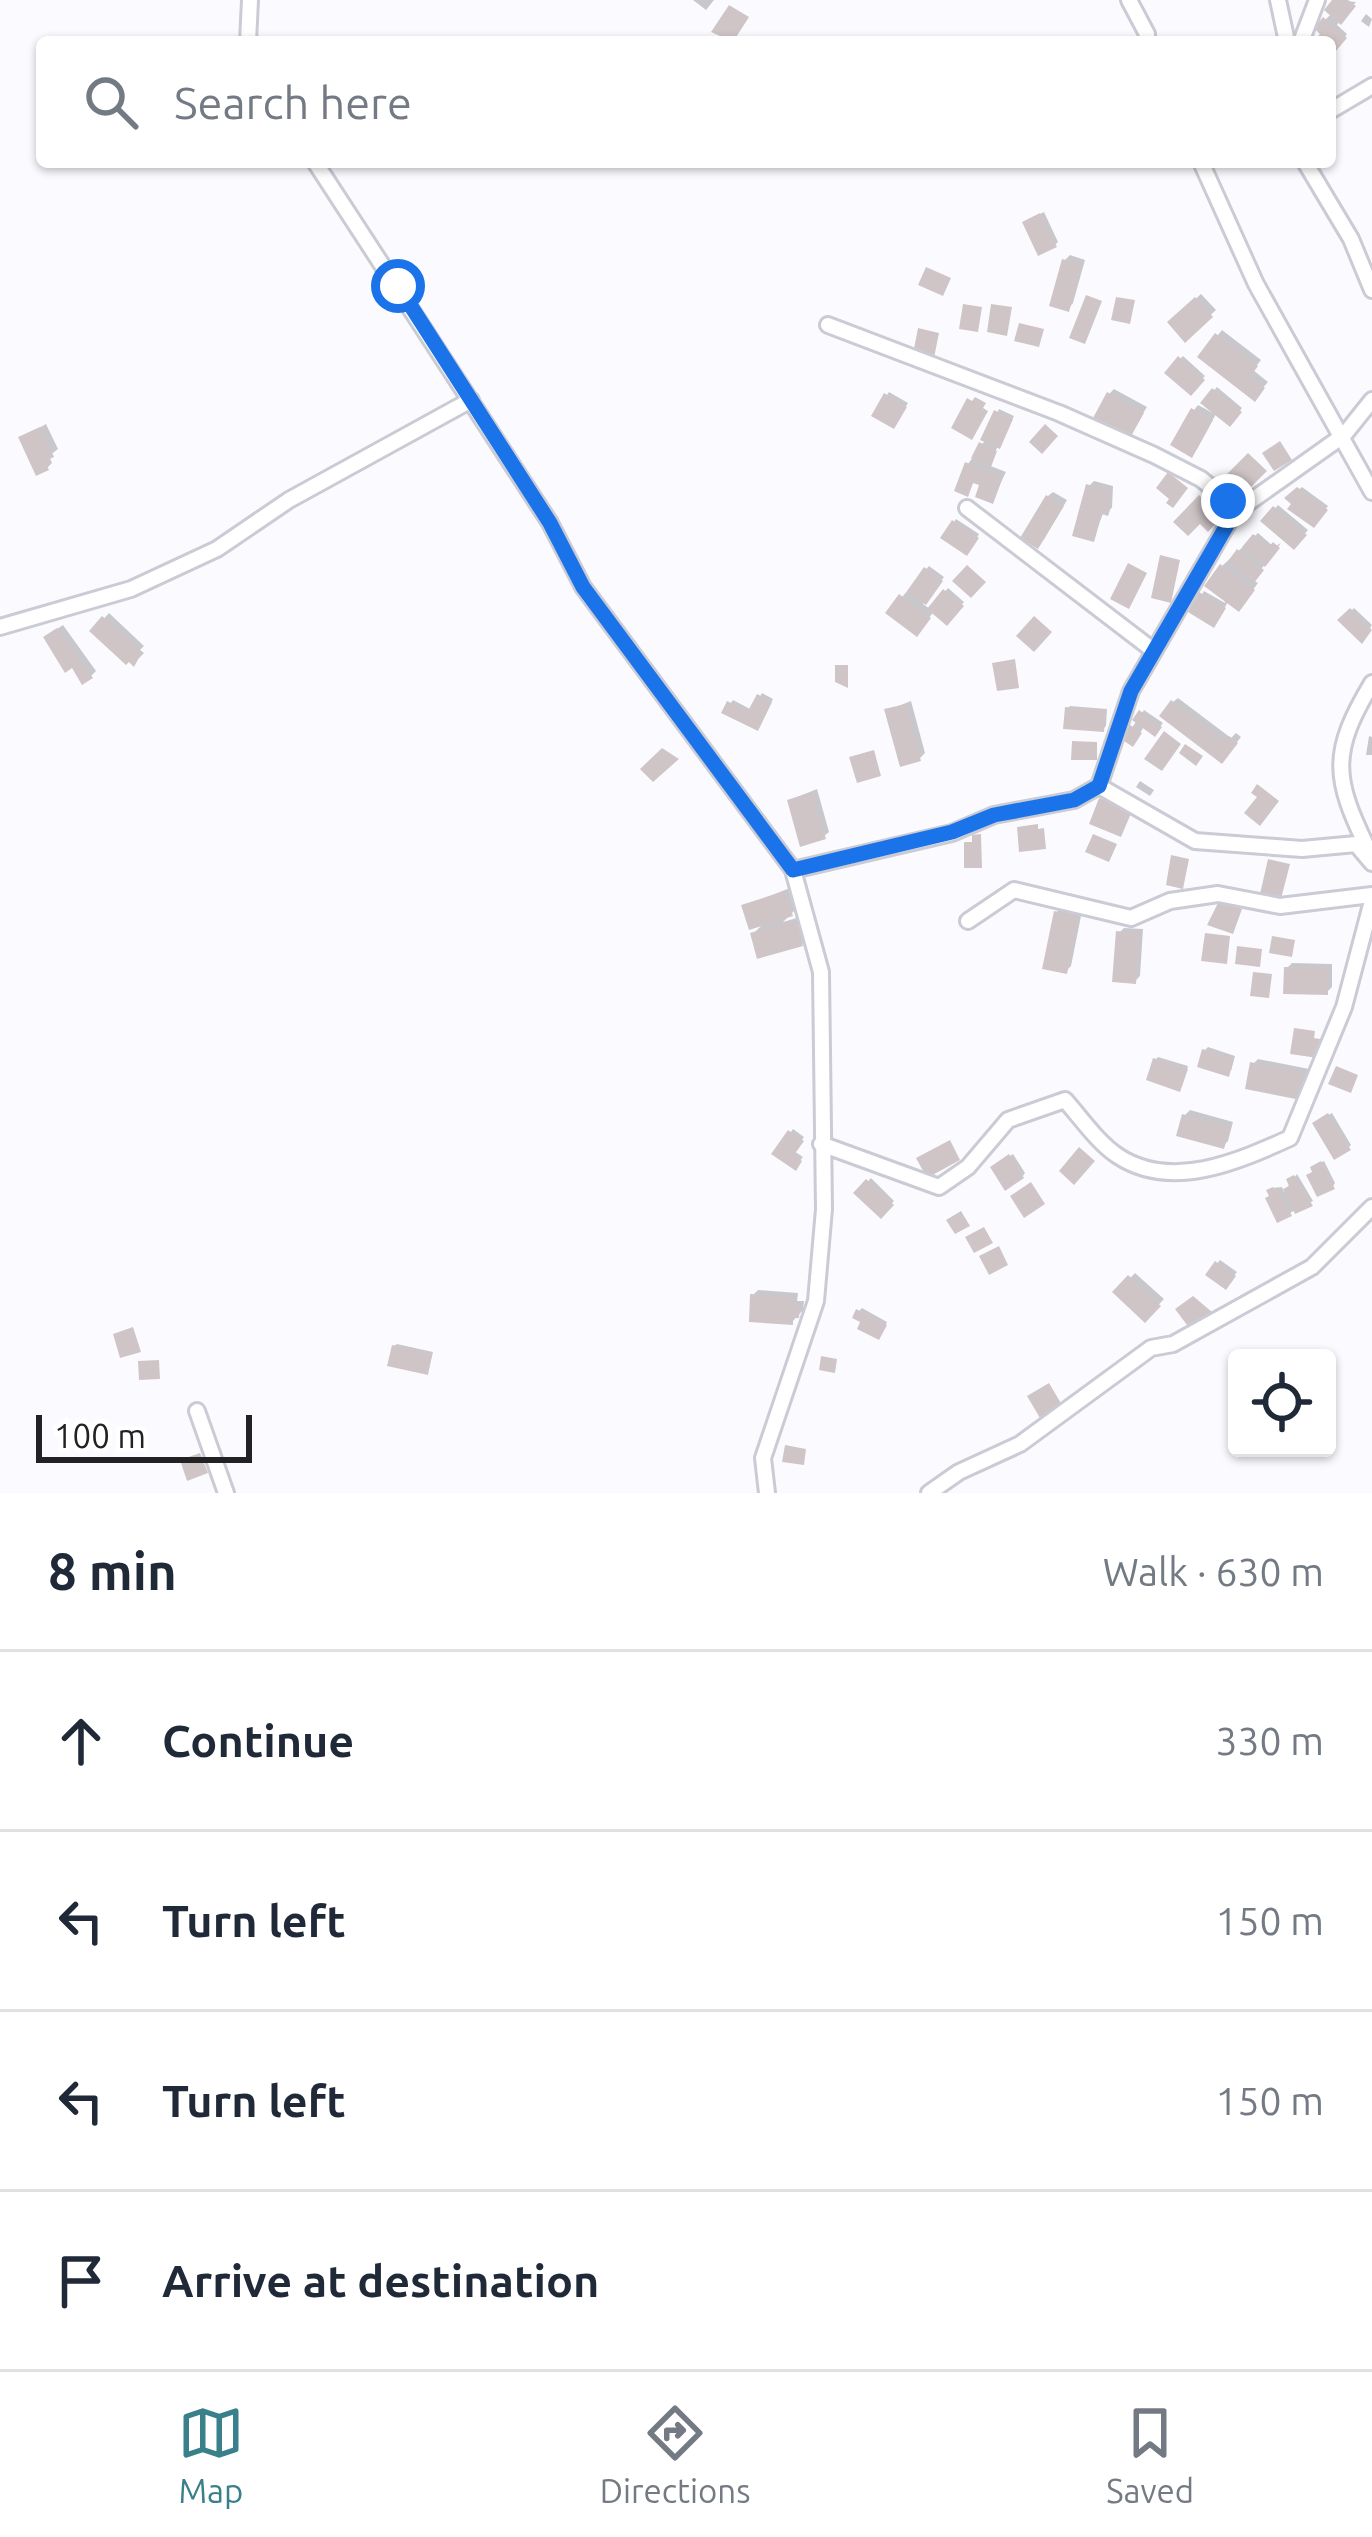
<!DOCTYPE html>
<html lang="en">
<head>
<meta charset="utf-8">
<style>
	:root { --surface:#fff; --page:#f6f6f7; --text:#1f2937; --muted:#747a83; --line:#e0e1e3; --accent:#39808a }
	body { margin:0; font-family:Ubuntu,sans-serif; background:var(--page); color:var(--text) }
	.controls { position:absolute; right:36px; bottom:36px; display:grid; overflow:hidden; border-radius:12px; box-shadow:0 3px 9px #0004 }
	.controls button { width:108px; height:108px; display:grid; place-items:center; padding:0; border:0; border-bottom:3px solid var(--line); background:var(--surface); color:var(--text); font:60px sans-serif }
	.scale { position:absolute; left:36px; bottom:30px; width:216px; box-sizing:border-box; padding-left:12px; border:6px solid #222225; border-top:0; font-size:33px; line-height:42px; white-space:nowrap; color:#222225; -webkit-text-stroke:9px #fff; paint-order:stroke }
	.stop { position:absolute; width:36px; height:36px; margin:-27px; border:9px solid #1a73e8; border-radius:50%; background:#fff }
	.stop.end { background:#1a73e8; border-color:#fff; box-shadow:0 3px 12px #0008 }
	.list { margin:0; padding:0; list-style:none }
	h2 { display:flex; justify-content:space-between; align-items:center; height:156px; margin:0; padding:0 48px; font-size:51px }
	h2 small { font-size:39px; font-weight:400; color:var(--muted) }
	.list li { display:grid; grid-template-columns:78px 1fr auto; gap:36px; align-items:center; box-sizing:border-box; height:180px; padding:0 48px; border-top:3px solid var(--line) }
	.list b { display:block; font-size:45px; white-space:nowrap }
	.list em { font-size:39px; font-style:normal; color:var(--muted) }
	.icon { flex:none; width:66px; height:66px; fill:none; stroke:currentColor; stroke-width:2; stroke-linecap:round; stroke-linejoin:round }
	.map { position:relative; flex:none; width:1372px; height:1493px; overflow:hidden }
	.search { position:absolute; background:var(--surface); box-shadow:0 3px 9px #0004; left:36px; right:36px; top:36px; height:132px; display:flex; align-items:center; gap:30px; box-sizing:border-box; padding:0 42px; border-radius:12px; color:var(--muted); font-size:45px }
	.sheet { height:876px; background:var(--surface) }
	nav { display:flex; justify-content:space-around; align-items:center; box-sizing:border-box; height:168px; border-top:3px solid var(--line); background:var(--surface); font-size:33px; color:var(--muted) }
	nav a { display:grid; justify-items:center; gap:6px }
	nav .on { color:var(--accent) }
	.map>svg:first-child { display:block }
</style>
</head>
<body>
<div class="map">
<svg width="1372" height="1493" viewBox="0 0 1372 1493">
	<rect width="100%" height="100%" fill="#fbfbff"/>
	<path fill="#0003" d="M693,0H714L706,10Z
		M1336,0L1356,2L1337,25L1347,34L1330,59V42H1312L1323,31L1318,27L1332,13Z
		M1366,14L1372,19L1369,27L1361,21Z
		M1044,212L1058,242L1055,245L1028,220Z
		M1070,255L1085,260L1073,303L1069,308L1065,260Z
		M1201,294L1216,310L1186,338L1171,322Z
		M1222,330L1261,360L1253,370L1268,382L1254,398L1201,356Z
		M1183,356L1205,376L1190,392L1168,373Z
		M1217,387L1242,408L1230,423L1217,412L1197,449L1194,410L1198,405L1213,413L1215,410L1204,402Z
		M1114,389L1147,407L1130,434L1109,394Z
		M889,392L908,403L896,423L887,395Z
		M999,409L1014,416L988,465L1006,472L992,500L983,483L975,480L967,493L968,464L986,439Z
		M46,424L58,449L49,456L52,463L47,468L21,438Z
		M1094,481L1113,486L1112,508L1104,511L1093,539L1089,486Z
		M1302,487L1328,506L1314,525L1289,498Z
		M1053,492L1067,500L1043,541L1048,496Z
		M1206,493L1224,511L1208,528L1200,520L1177,522Z
		M1278,505L1308,530L1294,546L1265,520Z
		M956,519L979,534L970,550L954,522Z
		M1258,533L1274,547L1281,543L1253,580L1258,583L1243,603L1229,600L1217,621L1192,610L1204,591L1225,603L1222,566Z
		M929,566L944,577L923,604L930,609L948,588L964,602L947,622L934,611L921,629L889,612Z
		M1354,608L1372,625L1362,640L1342,620Z
		M109,613L144,646L140,650L144,653L134,663L93,631Z
		M63,625L96,671L91,676L73,664L51,633Z
		M762,693L773,699L760,725L725,711L733,700L752,710Z
		M1178,698L1231,738L1236,733L1241,737L1227,755L1173,702Z
		M911,701L925,753L920,758L888,710Z
		M1070,706L1107,709L1106,726L1103,729L1068,709Z
		M1144,710L1163,723L1155,733L1145,725L1135,741L1125,738Z
		M1369,736L1372,737V755H1366Z
		M1140,781L1154,790L1150,796L1136,787Z
		M817,789L829,832L824,836L790,800Z
		M790,888L796,909L783,922L800,917L807,939L802,944L753,934L766,921L744,906Z
		M1061,907L1082,911L1071,966L1066,971L1057,912Z
		M1124,928L1143,929L1140,976L1135,981L1119,933Z
		M1292,963L1332,964V987L1327,992L1287,968Z
		M1208,1047L1235,1056L1231,1071L1205,1050Z
		M1158,1057L1188,1066L1182,1086L1156,1059Z
		M1258,1059L1309,1069L1304,1092L1253,1064Z
		M1190,1110L1233,1122L1228,1141L1223,1146L1185,1115Z
		M1332,1113L1351,1145L1349,1147L1318,1121Z
		M793,1129L804,1137L794,1151L803,1157L795,1167L776,1153Z
		M1013,1154L1025,1173L1023,1176L994,1167Z
		M1324,1161L1335,1183L1333,1186L1316,1165Z
		M1297,1174L1313,1201L1290,1213L1272,1188L1282,1187L1284,1192Z
		M871,1178L894,1201L881,1215L857,1193Z
		M1220,1260L1237,1272L1226,1286L1209,1274Z
		M1135,1273L1164,1299L1145,1319L1117,1292Z
		M758,1290L798,1293L797,1301H804L803,1310L792,1322L753,1295Z
		M862,1308L887,1322L881,1334L859,1311Z
		M397,1344L433,1352L429,1369L427,1372L394,1346Z"/>
	<path fill="#cfc5c7" d="M1332,0H1348L1356,6L1341,25L1324,10Z
		M729,5L749,17L733,42L711,32Z
		M1323,17L1347,38L1336,51L1314,28Z
		M1040,213L1057,247L1038,256L1022,222Z
		M1062,259L1082,264L1069,312L1049,306Z
		M926,267L951,278L943,296L918,285Z
		M1086,295L1102,301L1085,344L1069,338Z
		M1116,297L1135,300L1130,324L1111,320Z
		M1195,297L1213,317L1185,343L1167,322Z
		M963,304L982,307L978,332L959,329Z
		M991,304L1012,307L1007,336L987,332Z
		M1019,323L1044,329L1039,347L1014,341Z
		M918,328L939,333L934,358L913,354Z
		M1215,333L1258,366L1250,377L1265,388L1255,402L1197,357Z
		M1178,356L1205,380L1191,396L1164,373Z
		M1212,388L1242,412L1230,427L1200,403Z
		M1107,392L1144,413L1130,438L1093,418Z
		M884,393L907,407L894,429L871,416Z
		M975,397L986,403L983,408L988,411L972,440L951,428L967,398L972,401Z
		M1191,408L1213,420L1192,458L1170,445Z
		M994,410L1013,419L1000,449L980,440Z
		M1045,424L1058,436L1042,454L1029,442Z
		M40,427L54,457L45,461L49,470L36,476L18,437Z
		M1280,441L1292,460L1274,471L1262,453Z
		M979,442L997,451L991,467L971,458Z
		M1248,453L1267,471L1243,495L1225,476Z
		M965,462L1003,477L993,504L975,497L979,485L973,483L968,497L954,491Z
		M1168,472L1188,488L1173,508L1166,503L1169,499L1156,488Z
		M1086,484L1110,491L1107,503L1112,504L1108,516L1102,514L1094,542L1072,536Z
		M1297,487L1328,510L1314,528L1287,509L1291,504L1284,498Z
		M1046,495L1064,506L1038,549L1020,538Z
		M1199,495L1222,517L1208,532L1200,524L1188,536L1173,522Z
		M1273,506L1307,535L1294,550L1260,521Z
		M952,520L979,538L967,556L940,538Z
		M1253,534L1269,547L1273,542L1280,548L1265,567L1242,547Z
		M1237,549L1264,570L1254,583L1228,561Z
		M1160,555L1180,560L1171,603L1151,598Z
		M1128,563L1147,573L1129,609L1110,599Z
		M1220,564L1255,590L1239,612L1204,586Z
		M967,565L986,582L971,598L952,581Z
		M924,567L943,581L926,605L907,591Z
		M943,589L964,606L947,626L927,609Z
		M1199,592L1226,608L1214,628L1188,612Z
		M899,594L931,618L917,637L885,613Z
		M1350,608L1372,630L1362,644L1337,620Z
		M102,616L142,652L134,667L129,662L126,665L89,631Z
		M1034,616L1052,632L1034,652L1016,636Z
		M57,628L93,678L82,685L72,668L65,673L43,637Z
		M1015,659L1019,688L997,691L992,663Z
		M835,665H848V688L835,682Z
		M757,694L772,702L758,731L721,713L727,701L748,711Z
		M1171,700L1225,741L1229,736L1238,743L1222,764L1159,716Z
		M906,704L921,761L900,767L884,709Z
		M1065,707L1106,710L1104,732L1063,729Z
		M1139,710L1162,727L1155,737L1132,720Z
		M1130,725L1142,733L1133,747L1121,739Z
		M1164,731L1181,744L1162,771L1144,759Z
		M1072,741L1097,742V760H1071Z
		M1185,744L1203,756L1196,766L1179,753Z
		M662,748L679,759L653,782L640,769Z
		M874,750L881,776L857,783L849,757Z
		M1257,784L1279,801L1260,826L1244,813L1257,797L1251,793Z
		M812,792L826,839L800,847L787,800Z
		M1099,798L1132,811L1121,837L1089,824Z
		M1038,824V829L1044,828L1046,849L1019,852L1017,827Z
		M981,834L982,868H964V842H972V835Z
		M1093,834L1117,844L1109,862L1085,852Z
		M1171,855L1189,859L1183,889L1166,885Z
		M1268,859L1290,864L1281,899L1260,894Z
		M785,891L793,916L749,930L741,905Z
		M1219,901L1242,909L1233,934L1207,925Z
		M1054,911L1079,916L1067,974L1042,969Z
		M796,920L803,946L757,959L750,933Z
		M1116,931L1140,933L1136,984L1112,982Z
		M1205,933L1230,936L1227,964L1201,961Z
		M1272,936L1295,940L1292,957L1269,953Z
		M1237,946L1262,949L1260,967L1235,964Z
		M1284,967L1328,968V995L1283,994Z
		M1253,972L1272,974L1269,998L1250,996Z
		M1294,1028L1315,1031L1314,1038L1320,1039L1318,1058L1290,1054Z
		M1202,1049L1234,1058L1229,1077L1197,1067Z
		M1153,1058L1188,1069L1180,1092L1146,1080Z
		M1250,1062L1306,1074L1301,1100L1245,1089Z
		M1336,1066L1358,1075L1351,1093L1328,1084Z
		M1328,1113L1351,1150L1334,1160L1312,1123Z
		M1182,1114L1230,1127L1224,1149L1176,1136Z
		M788,1130L804,1141L794,1155L802,1161L796,1171L771,1154Z
		M950,1140L960,1160L927,1178L916,1158Z
		M1079,1147L1095,1161L1074,1185L1059,1171Z
		M1009,1154L1024,1178L1005,1191L990,1167Z
		M1321,1161L1335,1189L1317,1197L1306,1175L1312,1172L1310,1167Z
		M1294,1175L1313,1206L1295,1214L1283,1189L1289,1186L1286,1179Z
		M866,1179L894,1205L881,1219L853,1193Z
		M1031,1182L1045,1204L1024,1218L1010,1196Z
		M1273,1187L1275,1191L1279,1189L1292,1216L1277,1223L1265,1198L1269,1196L1266,1190Z
		M961,1211L970,1226L955,1234L946,1220Z
		M984,1227L993,1243L974,1253L965,1237Z
		M999,1246L1008,1265L989,1275L979,1256Z
		M1215,1261L1236,1276L1226,1290L1205,1275Z
		M1128,1275L1161,1306L1145,1323L1112,1292Z
		M750,1294L794,1297V1305H800L799,1318H793V1325L749,1322Z
		M1193,1296L1212,1312L1190,1329L1175,1309Z
		M856,1309L887,1325L879,1340L857,1329L860,1322L852,1318Z
		M133,1327L141,1352L120,1358L113,1334Z
		M392,1345L432,1354L428,1375L387,1366Z
		M821,1356L837,1359L835,1373L819,1370Z
		M159,1360L160,1379L139,1380L138,1361Z
		M1049,1383L1062,1405L1040,1418L1027,1396Z
		M785,1445L806,1449L804,1465L782,1462Z
		M200,1453L208,1473L187,1481L180,1460Z"/>
	<g fill="none" stroke-linecap="round" stroke-linejoin="round">
		<g stroke="#cacbd4" stroke-width="20">
			<path id="street" d="M1129,0L1147,34L1146,42
				M1278,0L1287,42
				M248,42L250,0
				M1301,42L1317,0
				M1330,111L1372,86
				M315,162L550,523L583,587L793,870L821,972L824,1209L816,1301L763,1458L767,1493
				M1201,162L1256,284L1372,492
				M1305,162L1351,239L1372,290
				M828,325L1059,413L1154,455L1201,479L1228,501L1234,513
				M967,508L1154,651
				M0,627L131,589L217,549L289,500L471,400
				M1099,786L1131,691L1234,513L1344,435L1372,400
				M1369,851C1333,778 1330,753 1372,683
				M793,870L952,833L994,815L1074,800L1099,786L1195,841L1302,849L1356,844L1372,863
				M968,921L1014,890L1131,918L1170,901L1218,894L1280,906L1372,895
				M821,1144L939,1187L968,1167L1008,1120L1065,1100C1081,1118 1098,1143 1118,1156C1171,1191 1237,1162 1290,1138L1344,1007L1372,901
				M197,1411L226,1493
				M929,1493L959,1472L1020,1444L1151,1348L1173,1344L1312,1267L1372,1207"/>
		</g>
		<use href="#street" stroke="#fff" stroke-width="14"/>
	</g>
	<g fill="none" stroke-linecap="round" stroke-linejoin="round">
		<path stroke="#1a73e8" stroke-width="15" d="M398,286L550,523L583,587L793,870L952,832L994,815L1074,800L1099,786L1131,691L1234,513L1228,501"/>
	</g>
</svg>
<div class="controls">
<button><svg class="icon" aria-label="locate" viewBox="0 0 24 24"><circle cx="12" cy="12" r="6"/><path d="M12 2v4M12 18v4M2 12h4M18 12h4"/></svg></button>
</div>
<div class="scale">100 m</div>
<div class="stop" style="left:398px;top:286px"></div>
<div class="stop end" style="left:1228px;top:501px"></div>
<div class="search"><svg class="icon" aria-label="search" viewBox="0 0 24 24"><circle cx="10" cy="10" r="6"/><path d="M15 15l6 6"/></svg>Search here</div>
</div>
<section class="sheet">
<h2>8 min<small>Walk · 630 m</small></h2>
<ul class="list">
<li><svg class="icon" aria-label="ahead" viewBox="0 0 24 24"><path d="M12 20V5M6 11l6-6 6 6"/></svg><div><b>Continue</b></div><em>330 m</em></li>
<li><svg class="icon" aria-label="left" viewBox="0 0 24 24"><path d="M17 20v-9H6M10 6l-5 5 5 5"/></svg><div><b>Turn left</b></div><em>150 m</em></li>
<li><svg class="icon" aria-label="left" viewBox="0 0 24 24"><path d="M17 20v-9H6M10 6l-5 5 5 5"/></svg><div><b>Turn left</b></div><em>150 m</em></li>
<li><svg class="icon" aria-label="arrive" viewBox="0 0 24 24"><path d="M6 21V4h12l-3 4 3 4H6"/></svg><div><b>Arrive at destination</b></div></li>
</ul>
</section>
<nav>
<a class="on"><svg class="icon" aria-label="map" viewBox="0 0 24 24"><path d="M3 6l6-2 6 2 6-2v14l-6 2-6-2-6 2zM9 4v14M15 6v14"/></svg>Map</a>
<a><svg class="icon" aria-label="directions" viewBox="0 0 24 24"><path d="M12 3l9 9-9 9-9-9zM9 14v-3h6M13 9l2 2-2 2"/></svg>Directions</a>
<a><svg class="icon" aria-label="saved" viewBox="0 0 24 24"><path d="M7 4h10v16l-5-4-5 4z"/></svg>Saved</a>
</nav>
</body>
</html>
